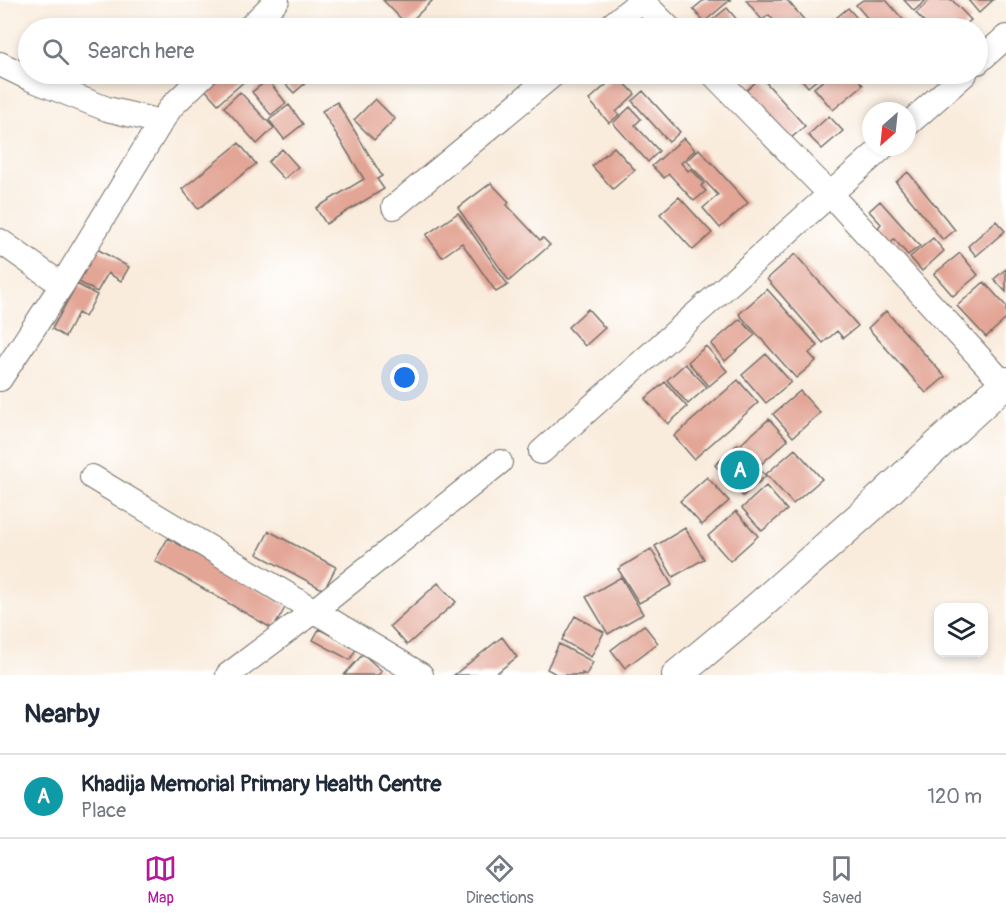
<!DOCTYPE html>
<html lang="en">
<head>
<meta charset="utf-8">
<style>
	:root { --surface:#fff; --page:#f2f2f3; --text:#1f2937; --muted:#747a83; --line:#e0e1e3; --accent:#b5179e }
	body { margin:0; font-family:Pangolin,sans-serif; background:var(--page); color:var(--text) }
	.controls { position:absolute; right:18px; bottom:18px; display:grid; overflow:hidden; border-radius:12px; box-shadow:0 3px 9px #0003 }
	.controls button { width:54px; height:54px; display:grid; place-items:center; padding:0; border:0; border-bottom:2px solid var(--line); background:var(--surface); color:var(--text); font:30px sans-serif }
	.compass { position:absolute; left:862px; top:102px; width:54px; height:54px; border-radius:50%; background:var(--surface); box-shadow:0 3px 9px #0003; rotate:207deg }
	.you { position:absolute; left:405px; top:378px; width:21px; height:21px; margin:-15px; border:4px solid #fff; border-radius:50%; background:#1a73e8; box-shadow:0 0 0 9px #1a73e833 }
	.badge { display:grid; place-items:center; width:39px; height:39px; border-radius:50%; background:var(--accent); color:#fff; font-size:20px; font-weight:700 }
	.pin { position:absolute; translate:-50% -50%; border:3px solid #fff; box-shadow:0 2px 6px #0006 }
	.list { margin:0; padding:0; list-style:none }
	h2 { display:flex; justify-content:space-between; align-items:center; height:78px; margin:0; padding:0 24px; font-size:26px }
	h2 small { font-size:20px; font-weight:400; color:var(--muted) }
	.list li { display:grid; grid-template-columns:39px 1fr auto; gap:18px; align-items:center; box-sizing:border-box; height:84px; padding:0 24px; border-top:2px solid var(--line) }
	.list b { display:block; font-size:22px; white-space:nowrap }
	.list p { margin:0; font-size:20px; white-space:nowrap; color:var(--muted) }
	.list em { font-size:20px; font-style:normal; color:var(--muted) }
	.icon { flex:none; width:33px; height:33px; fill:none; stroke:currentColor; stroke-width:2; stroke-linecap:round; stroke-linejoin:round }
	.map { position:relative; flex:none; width:1006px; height:675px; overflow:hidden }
	.search { position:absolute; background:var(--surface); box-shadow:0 3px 9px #0003; left:18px; right:18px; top:18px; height:66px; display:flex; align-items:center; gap:15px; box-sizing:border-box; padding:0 21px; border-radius:33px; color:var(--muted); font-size:22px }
	.sheet { height:162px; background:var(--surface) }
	nav { display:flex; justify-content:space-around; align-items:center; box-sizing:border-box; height:84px; border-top:2px solid var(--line); background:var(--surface); font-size:16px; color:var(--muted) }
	nav a { display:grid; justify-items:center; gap:3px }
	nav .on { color:var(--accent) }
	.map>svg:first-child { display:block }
</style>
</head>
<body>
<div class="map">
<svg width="1006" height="675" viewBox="0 0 1006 675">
	<rect width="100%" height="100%" fill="#fff"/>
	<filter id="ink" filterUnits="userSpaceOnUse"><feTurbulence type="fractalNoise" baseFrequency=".0167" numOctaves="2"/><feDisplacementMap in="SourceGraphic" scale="12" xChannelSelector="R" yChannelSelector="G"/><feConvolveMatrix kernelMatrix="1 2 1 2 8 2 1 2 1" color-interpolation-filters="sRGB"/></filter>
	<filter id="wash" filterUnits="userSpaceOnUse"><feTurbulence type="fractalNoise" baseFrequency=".008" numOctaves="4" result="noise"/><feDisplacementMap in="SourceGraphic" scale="24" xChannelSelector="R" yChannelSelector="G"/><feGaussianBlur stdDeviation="1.35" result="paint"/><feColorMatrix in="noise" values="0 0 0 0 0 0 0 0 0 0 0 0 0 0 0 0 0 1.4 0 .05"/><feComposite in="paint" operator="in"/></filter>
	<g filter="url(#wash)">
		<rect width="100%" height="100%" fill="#f9ecdd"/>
		<g id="blocks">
			<path fill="#e3a595" d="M383,0H431L432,1L407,25Z
				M704,0H730L704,22L693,9Z
				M746,0H787L807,23L800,28H780L769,15L762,20Z
				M863,0H886L906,23L899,28H876L856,5Z
				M904,0H926L914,11Z
				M930,0H952L971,20L962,28H930L916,13Z
				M968,0H993L979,13Z
				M727,8L744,28H719L712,20Z
				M848,8L866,28H824Z
				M219,74H253L218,104L203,87Z
				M276,74H316L294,93Z
				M797,74H824L808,87Z
				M831,74H854L863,85L833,110L814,88Z
				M617,75L635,94L616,112L619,115L609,123L589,100Z
				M761,77L805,126L790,139L746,91Z
				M268,80L286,103L271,115L252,92Z
				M643,91L680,132L669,142L632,101Z
				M240,92L274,128L257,144L224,107Z
				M375,99L395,119L374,140L354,120Z
				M337,102L382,176L377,179L384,189L326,224L316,208L364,179L322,111Z
				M289,105L303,124L284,139L269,120Z
				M630,107L641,119L635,125L659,151L648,162L613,123Z
				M829,116L843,131L822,149L808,135Z
				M684,138L695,150L681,163L688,171L691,169L704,183L701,186L706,191L694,201L669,174L664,178L652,166Z
				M239,143L256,164L198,209L182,189Z
				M614,147L635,170L613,189L592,166Z
				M282,149L298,167L284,179L268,162Z
				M699,149L748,203L720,228L703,208L718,195L686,161Z
				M908,172L955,230L943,240L896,182Z
				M491,183L509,202L507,205L540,240L543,238L550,245L509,281L458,208Z
				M679,197L712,233L693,250L660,214Z
				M880,201L920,246L908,255L894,239L889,243L877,229L881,224L869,211Z
				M458,213L508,285L496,292L462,243L442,257L426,235Z
				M996,221L1005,231L976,256L968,246Z
				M933,238L944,251L922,271L910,257Z
				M97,249L129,267L121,281L108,273L97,292L79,282Z
				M960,253L978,275L953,296L934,274Z
				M795,254L858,326L843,338L837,331L823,343L767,279Z
				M1006,269V292L994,279Z
				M984,282L1006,306V319L986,337L957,306Z
				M77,284L97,295L85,317L78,313L65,337L52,329Z
				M767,289L818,346L809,353L816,361L796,378L739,314Z
				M588,309L605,328L585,346L568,327Z
				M886,311L945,377L926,393L868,328Z
				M740,319L755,335L725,361L711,344Z
				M706,346L727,371L709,386L688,362Z
				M766,354L791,382L766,403L742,375Z
				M685,364L707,387L688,404L667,380Z
				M738,380L758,403L694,459L674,436Z
				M665,382L687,407L668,424L645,399Z
				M800,391L820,413L793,437L773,414Z
				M769,419L788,440L760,465L741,444Z
				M738,444L766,476L743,496L715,465Z
				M795,449L822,479L793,504L766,474Z
				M707,477L729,501L702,525L680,501Z
				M766,486L787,510L762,531L742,508Z
				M736,511L758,536L730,561L708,536Z
				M685,528L704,559L673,577L655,546Z
				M269,531L336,567L324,590L257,554Z
				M168,538L286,606L273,629L155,561Z
				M651,549L672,585L639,603L618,569Z
				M621,577L643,614L608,634L586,597Z
				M438,583L456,602L407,645L390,626Z
				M575,616L604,632L591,657L562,640Z
				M644,625L658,643L625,668L611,650Z
				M319,629L356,649L350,660L313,640Z
				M502,637L517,657L494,675H454Z
				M559,644L593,662L586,675L582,673V675H558L547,669Z
				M363,654L382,671L378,675H344Z"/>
		</g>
	</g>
	<g filter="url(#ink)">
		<use href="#blocks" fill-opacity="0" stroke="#736f69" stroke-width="1.5"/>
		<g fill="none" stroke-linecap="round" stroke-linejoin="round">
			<g stroke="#736f69" stroke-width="26">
				<path id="minor" d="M641,0L669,28
					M249,28L277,0
					M608,28L642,0
					M978,62L1006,37
					M0,64L31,79L107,109L161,122
					M713,74L830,194L1004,384
					M907,125L965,74
					M394,207L554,74
					M0,241L62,285
					M0,379L62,285L161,122L171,107L205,74
					M541,452L883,147
					M92,477L421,675
					M228,675L315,610L500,462"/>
			</g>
			<g stroke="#736f69" stroke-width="32">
				<path id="major" d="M677,675L748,616L871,507L1006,382"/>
			</g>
			<use href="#minor" stroke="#fff" stroke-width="24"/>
			<use href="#major" stroke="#fff" stroke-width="30"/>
		</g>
	</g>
</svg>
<div class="controls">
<button><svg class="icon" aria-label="layers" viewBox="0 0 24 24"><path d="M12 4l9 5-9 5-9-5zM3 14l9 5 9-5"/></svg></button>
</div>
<svg class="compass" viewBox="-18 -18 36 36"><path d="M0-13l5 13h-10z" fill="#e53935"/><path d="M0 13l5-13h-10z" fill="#747a83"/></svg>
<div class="you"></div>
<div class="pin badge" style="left:740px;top:470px;background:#0f9aa8">A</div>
<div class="search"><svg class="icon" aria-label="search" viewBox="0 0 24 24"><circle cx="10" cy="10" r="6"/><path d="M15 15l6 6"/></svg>Search here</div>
</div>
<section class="sheet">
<h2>Nearby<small></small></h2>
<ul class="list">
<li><span class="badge" style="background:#0f9aa8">A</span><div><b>Khadija Memorial Primary Health Centre</b><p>Place</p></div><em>120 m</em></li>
</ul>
</section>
<nav>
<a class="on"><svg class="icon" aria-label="map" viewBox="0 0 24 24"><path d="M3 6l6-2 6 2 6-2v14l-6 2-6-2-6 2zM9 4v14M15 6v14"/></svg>Map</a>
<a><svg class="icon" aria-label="directions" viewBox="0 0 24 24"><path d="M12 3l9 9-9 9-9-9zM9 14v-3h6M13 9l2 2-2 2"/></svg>Directions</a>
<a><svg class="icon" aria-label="saved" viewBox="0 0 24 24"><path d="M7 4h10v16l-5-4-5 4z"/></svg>Saved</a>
</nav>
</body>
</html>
